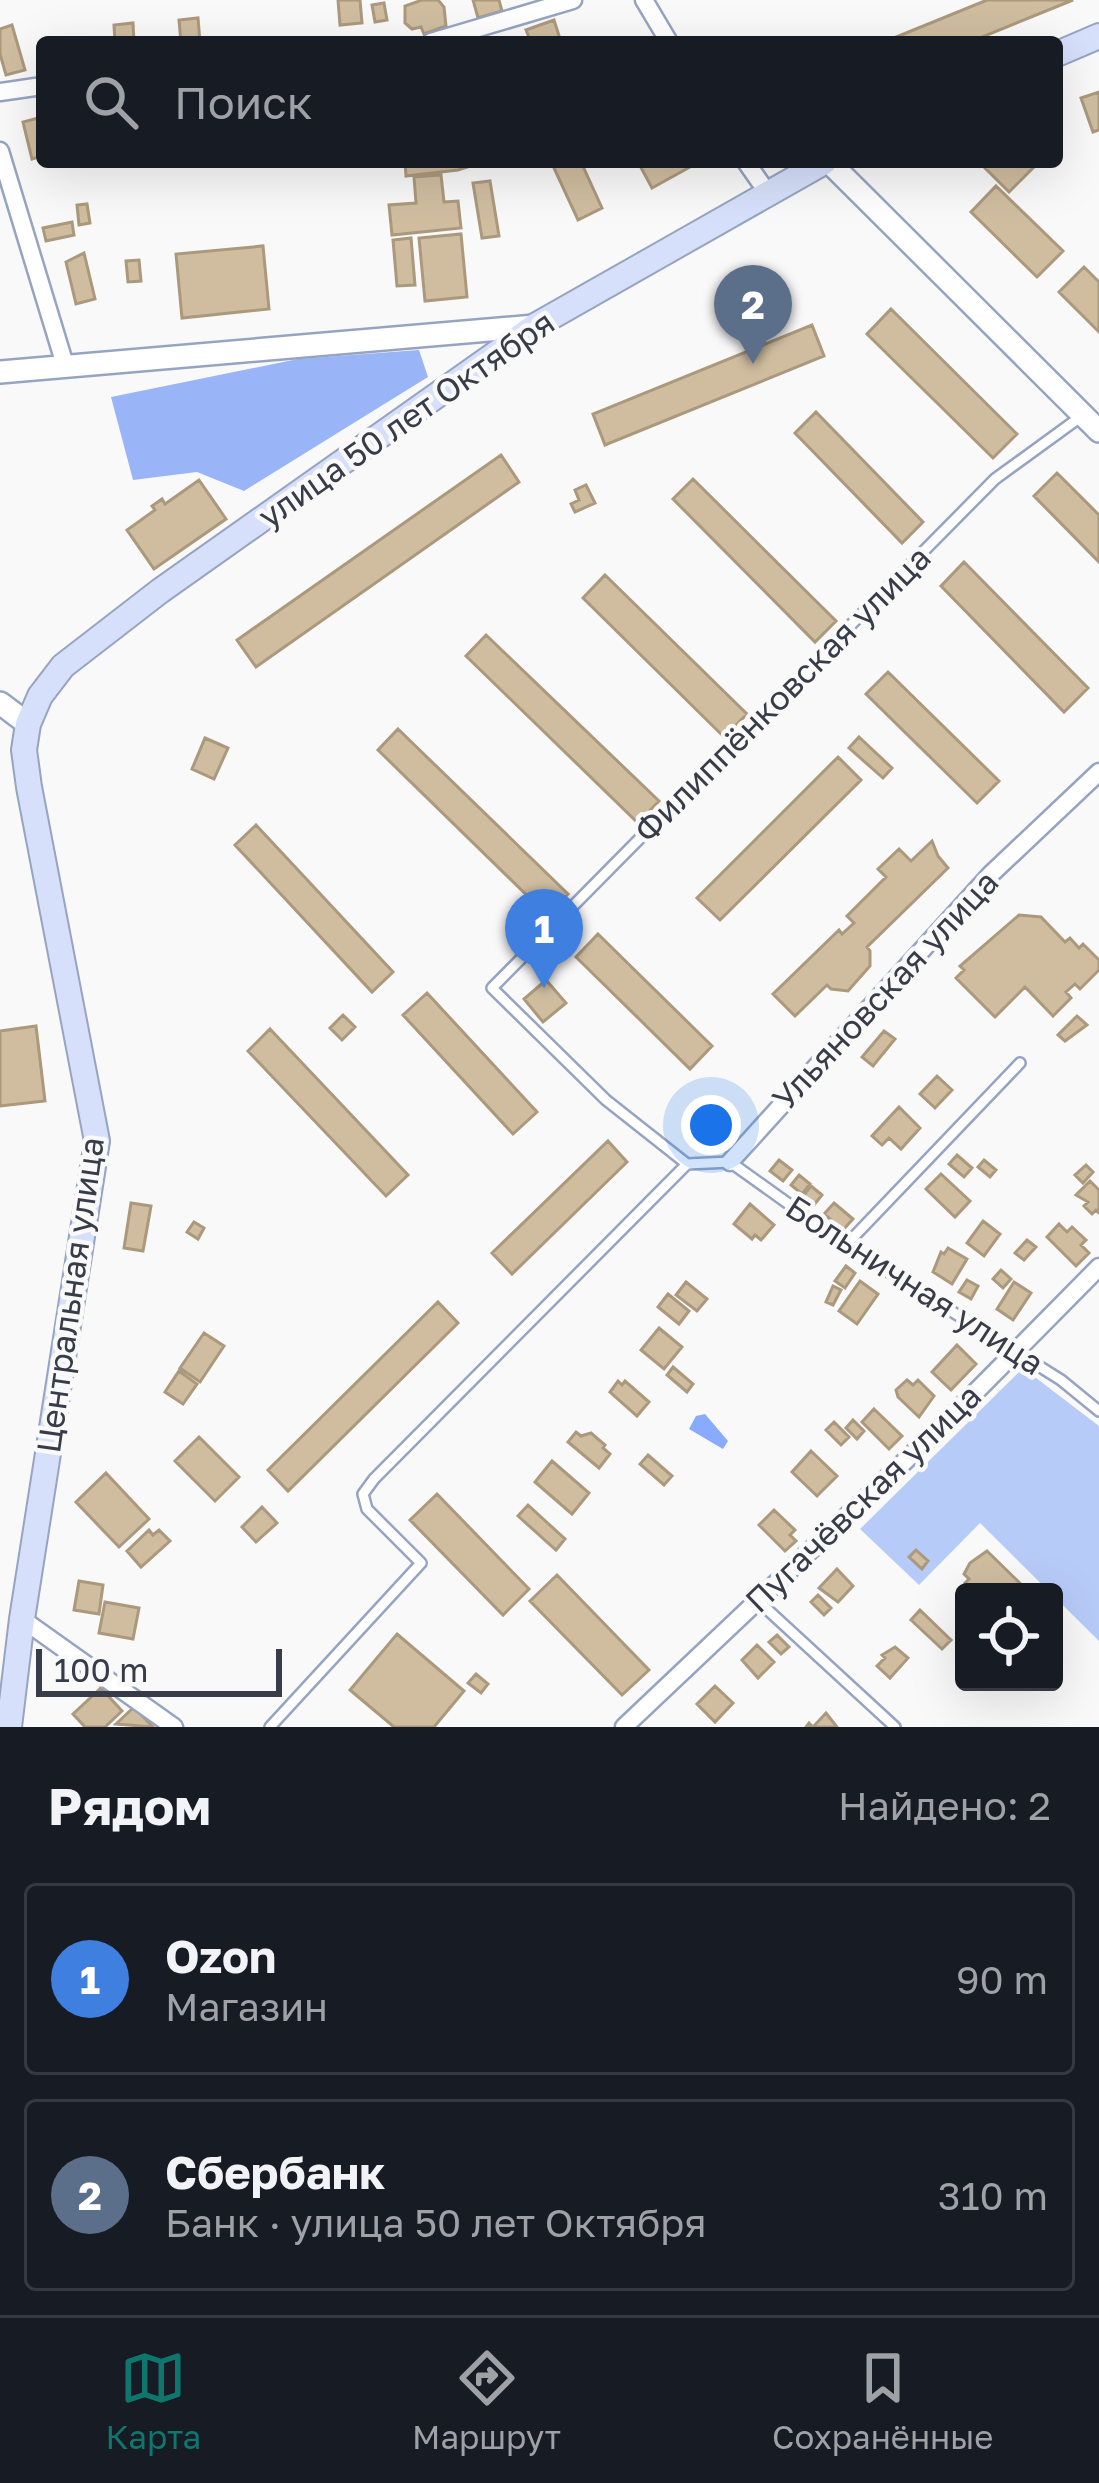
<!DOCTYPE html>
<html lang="ru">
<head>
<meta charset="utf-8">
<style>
	:root { --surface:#171b24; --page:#20242c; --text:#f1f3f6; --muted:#9ea1a6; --line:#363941; --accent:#0f766e }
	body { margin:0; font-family:"Golos Text",sans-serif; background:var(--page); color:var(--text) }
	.controls { position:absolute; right:36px; bottom:36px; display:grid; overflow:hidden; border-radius:12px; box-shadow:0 12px 48px #0002 }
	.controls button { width:108px; height:108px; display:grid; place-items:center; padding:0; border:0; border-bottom:3px solid var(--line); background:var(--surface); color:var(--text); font:60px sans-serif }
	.scale { position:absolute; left:36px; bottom:30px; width:246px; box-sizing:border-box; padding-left:12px; border:6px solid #373c48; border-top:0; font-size:33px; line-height:42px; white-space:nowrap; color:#373c48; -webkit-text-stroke:9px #f9f9f9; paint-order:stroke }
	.you { position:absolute; left:711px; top:1125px; width:42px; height:42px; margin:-30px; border:9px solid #fff; border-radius:50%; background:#1a73e8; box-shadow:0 0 0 18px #1a73e833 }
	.badge { display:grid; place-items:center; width:78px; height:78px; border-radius:50%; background:var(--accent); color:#fff; font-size:39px; font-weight:700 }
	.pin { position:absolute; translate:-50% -99px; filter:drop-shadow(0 3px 6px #0008) }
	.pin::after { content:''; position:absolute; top:63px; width:42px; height:36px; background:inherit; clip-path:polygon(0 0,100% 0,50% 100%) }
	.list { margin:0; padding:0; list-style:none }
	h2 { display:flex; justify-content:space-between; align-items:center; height:156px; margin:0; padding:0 48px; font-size:51px }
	h2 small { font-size:39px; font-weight:400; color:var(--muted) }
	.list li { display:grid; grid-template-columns:78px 1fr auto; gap:36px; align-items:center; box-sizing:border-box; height:192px; margin:0 24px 24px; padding:0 24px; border:3px solid var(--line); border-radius:12px }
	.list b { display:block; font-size:45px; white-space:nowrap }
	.list p { margin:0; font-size:39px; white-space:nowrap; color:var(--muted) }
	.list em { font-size:39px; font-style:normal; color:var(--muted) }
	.icon { flex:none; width:66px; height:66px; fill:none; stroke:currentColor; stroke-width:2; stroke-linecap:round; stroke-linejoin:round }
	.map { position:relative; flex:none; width:1099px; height:1727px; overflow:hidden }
	.search { position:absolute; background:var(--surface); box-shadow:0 12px 48px #0002; left:36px; right:36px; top:36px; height:132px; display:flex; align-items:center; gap:30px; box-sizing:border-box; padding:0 42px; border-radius:12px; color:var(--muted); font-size:45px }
	.sheet { height:588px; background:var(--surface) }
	nav { display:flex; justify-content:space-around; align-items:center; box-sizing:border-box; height:168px; border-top:3px solid var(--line); background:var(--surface); font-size:33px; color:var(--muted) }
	nav a { display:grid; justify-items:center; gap:6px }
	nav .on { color:var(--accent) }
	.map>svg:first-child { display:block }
</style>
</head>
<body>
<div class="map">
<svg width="1099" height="1727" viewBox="0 0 1099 1727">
	<rect width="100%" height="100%" fill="#f9f9f9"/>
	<path fill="#b7cbf9" d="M1023,1368L1099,1426V1641L980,1523L919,1585L860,1529Z"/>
	<path fill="#99b5f8" d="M419,350L428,377L244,491L197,472L133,480L111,397L298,359Z"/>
	<path fill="#89abfd" d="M705,1414L728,1441L723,1449L689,1429L696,1416Z"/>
	<path fill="#d0bda0" stroke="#ab997d" stroke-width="3" d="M338,0H360L362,23L340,25Z
		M422,0H438L444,7L446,26L424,34L421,27L412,29L405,23V6Z
		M473,0H499L502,11L478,18Z
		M987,0H1073L970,42H884Z
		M384,3L387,20L375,22L372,5Z
		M198,18L200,42H181L179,20Z
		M554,20L561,42H531L526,30Z
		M133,23L134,42H115L114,25Z
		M12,25L25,70L6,75L0,54V29Z
		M1099,92V130L1093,132L1081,98Z
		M42,117V156L32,159L23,122Z
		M405,162H483L458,170L406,176Z
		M567,162H581L602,208L578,220L554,168Z
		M638,162H699L652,188Z
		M991,162H1039L1009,192L985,168Z
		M441,175L444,202L458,201L461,228L392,235L389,205L416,203L414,177Z
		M490,181L499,236L482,238L473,183Z
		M996,186L1063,251L1037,277L971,212Z
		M87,204L90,223L79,225L77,205Z
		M72,222L74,235L46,241L43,228Z
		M461,234L467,297L425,301L419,238Z
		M411,238L415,285L397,286L393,240Z
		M263,246L269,309L182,318L176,254Z
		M84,253L95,299L76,304L66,262Z
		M139,260L141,281L128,282L126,261Z
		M1084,267L1099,282V332L1059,292Z
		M891,309L1017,434L993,458L867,334Z
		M812,325L824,356L605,445L593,414Z
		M816,412L923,522L902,543L795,433Z
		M501,455L519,482L256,667L237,640Z
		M1057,473L1099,515V562L1034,496Z
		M693,479L836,621L815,642L673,499Z
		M199,480L226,519L154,569L127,530L155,510L152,506L162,499L165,504Z
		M586,485L595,503L575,512L571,504L579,500L575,490Z
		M964,562L1088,688L1064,712L941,586Z
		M605,575L747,714L724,737L583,598Z
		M486,635L659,801L638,823L466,656Z
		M888,672L999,781L977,803L866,694Z
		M398,729L568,894L547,915L378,750Z
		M859,737L892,768L883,778L849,748Z
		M205,738L228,748L214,779L192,769Z
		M838,757L861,780L720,920L697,898Z
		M256,825L393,972L372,992L235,845Z
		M932,841L938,856L948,868L867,947L870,951V966L848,991L831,989L827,985L795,1016L773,994L839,930L842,934L854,923L847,916L886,877L878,869L899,849L911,861Z
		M1019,915L1041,917L1065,942L1070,938L1079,948L1083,944L1099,960V970L1080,989L1075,984L1066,992L1071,998L1053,1016L1025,987L995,1017L956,978L964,970L960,966Z
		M598,934L712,1046L690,1069L576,957Z
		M546,980L566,1003L543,1022L524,999Z
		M427,993L537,1112L513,1134L403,1015Z
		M343,1015L355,1027L342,1040L330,1028Z
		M1077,1016L1087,1025L1065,1041L1058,1035Z
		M36,1026L45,1101L0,1106V1031Z
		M270,1029L408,1175L386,1196L248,1051Z
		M884,1031L895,1039L873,1066L862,1057Z
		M937,1076L952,1090L935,1108L920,1094Z
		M899,1107L920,1128L901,1149L889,1138L882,1145L872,1136Z
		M608,1141L627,1162L512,1274L492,1253Z
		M957,1155L972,1168L964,1177L949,1164Z
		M779,1160L792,1170L783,1181L770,1171Z
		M984,1160L996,1170L990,1177L978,1167Z
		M1086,1165L1093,1172L1083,1183L1075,1175Z
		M941,1174L970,1201L955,1217L926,1189Z
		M799,1175L810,1184L802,1194L791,1185Z
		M1090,1181L1099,1190V1213L1096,1210L1092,1214L1084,1206L1088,1202L1076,1195Z
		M811,1186L822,1195L814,1205L803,1196Z
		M131,1203L151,1206L143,1251L124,1248Z
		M834,1203L853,1219L843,1230L824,1214Z
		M750,1204L774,1225L761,1240L755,1235L752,1239L734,1224Z
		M983,1221L1000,1234L984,1256L967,1243Z
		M194,1222L204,1228L198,1239L187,1232Z
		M1059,1224L1067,1232L1072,1227L1086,1240L1081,1245L1089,1253L1076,1266L1047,1237Z
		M1027,1240L1036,1247L1024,1260L1015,1253Z
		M948,1248L967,1259L952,1284L933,1272L941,1252L944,1254Z
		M846,1266L855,1273L845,1288L835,1281Z
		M1001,1270L1011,1279L1003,1288L993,1279Z
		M967,1280L978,1286L971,1299L959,1292Z
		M860,1281L878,1294L857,1324L839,1311Z
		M686,1282L707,1299L697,1311L676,1295Z
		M1014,1282L1031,1293L1013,1320L997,1309Z
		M833,1286L841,1290L833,1305L826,1302Z
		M668,1294L689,1311L679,1324L658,1307Z
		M438,1302L458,1323L288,1491L268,1470Z
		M659,1328L682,1347L664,1369L641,1350Z
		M204,1333L224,1346L200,1382L180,1368Z
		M957,1345L976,1364L951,1390L932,1372Z
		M673,1367L693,1384L687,1392L667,1375Z
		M179,1371L197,1384L183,1404L165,1392Z
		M907,1380L913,1385L918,1380L934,1396L919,1417L898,1397L896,1390Z
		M618,1381L622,1385L625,1381L649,1402L637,1416L610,1392Z
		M874,1409L902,1436L889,1449L862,1422Z
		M853,1420L864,1431L857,1439L846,1428Z
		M834,1422L849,1437L841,1445L826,1430Z
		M576,1432L581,1436L591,1433L605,1445L603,1448L610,1454L599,1468L568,1442Z
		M199,1437L239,1477L215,1501L175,1461Z
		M811,1451L837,1476L817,1496L792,1472Z
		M648,1455L672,1476L664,1485L640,1464Z
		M552,1461L589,1493L572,1514L535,1482Z
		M106,1473L149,1519L119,1547L76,1502Z
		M437,1494L529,1589L503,1615L410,1520Z
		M528,1505L565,1539L556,1550L518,1516Z
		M262,1507L277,1523L256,1542L242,1527Z
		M774,1510L795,1530L790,1535L796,1541L785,1551L759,1525Z
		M149,1530L153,1535L159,1530L170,1541L141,1567L127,1551Z
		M916,1550L928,1561L922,1569L909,1557Z
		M987,1551L1029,1592H974L965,1583L969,1579L964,1574L970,1563Z
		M837,1569L853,1586L838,1602L819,1588Z
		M557,1575L649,1670L622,1695L530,1601Z
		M79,1581L103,1585L99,1614L74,1610Z
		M818,1595L831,1608L824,1615L811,1602Z
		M105,1602L139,1608L133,1639L99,1633Z
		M920,1610L951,1640L942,1649L911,1620Z
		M397,1634L464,1691L434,1727H394L350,1690Z
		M777,1635L789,1647L781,1654L769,1642Z
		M757,1645L774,1662L758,1678L742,1660Z
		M895,1647L908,1658L890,1678L877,1666L885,1658L882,1655Z
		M476,1674L488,1684L481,1693L468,1683Z
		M715,1686L733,1703L715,1722L697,1704Z
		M101,1688L122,1711L105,1727H85L73,1714Z
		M134,1707L153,1727L116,1724Z
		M826,1713L837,1727H806L809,1723L813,1727Z"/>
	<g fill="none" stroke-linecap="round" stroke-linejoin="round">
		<g stroke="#97a4c1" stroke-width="14">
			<path id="service" d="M687,1164L606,1100L492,988L995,479L1083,415
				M846,1245L1020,1063
				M758,1601L895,1727
				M270,1727L421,1563L367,1509L363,1494L374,1479L687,1164L730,1162L846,1245L1061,1380L1099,1411"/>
		</g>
		<g stroke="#97a4c1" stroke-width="21">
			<path id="minor" d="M644,0L669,42
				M431,42L573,0
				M0,92L42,86
				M0,151L65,365
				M746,162L767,192
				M730,1162L990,875L1099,772
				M22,1619L174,1727
				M624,1727L941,1427L1099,1267"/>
		</g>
		<g stroke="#97a4c1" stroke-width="26">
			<path id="tertiary" d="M829,162L1099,431
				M0,372L535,326
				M0,703L28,724"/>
		</g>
		<g stroke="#97a4c1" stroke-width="28">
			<path id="secondary" d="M1057,54L1099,36
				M9,1727L22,1619L97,1141L29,787L24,750L28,724L40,696L63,666L160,591L535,326L824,162"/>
		</g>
		<use href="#service" stroke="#fff" stroke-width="9"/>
		<use href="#minor" stroke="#fff" stroke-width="16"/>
		<use href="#tertiary" stroke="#fff" stroke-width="21"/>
		<use href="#secondary" stroke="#d6e0fa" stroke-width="24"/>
	</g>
	<g text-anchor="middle" stroke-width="9" stroke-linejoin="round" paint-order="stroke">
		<g font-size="33" fill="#373c48" stroke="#f9f9f9">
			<text transform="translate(406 419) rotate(-35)" y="12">улица 50 лет Октября</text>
			<text transform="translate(782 694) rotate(-45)" y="12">Филиппёнковская улица</text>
			<text transform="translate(885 990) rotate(-47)" y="12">Ульяновская улица</text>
			<text transform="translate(915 1285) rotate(33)" y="12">Больничная улица</text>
			<text transform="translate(70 1295) rotate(-82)" y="12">Центральная улица</text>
			<text transform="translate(863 1498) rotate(-44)" y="12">Пугачёвская улица</text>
		</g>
	</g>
</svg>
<div class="controls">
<button><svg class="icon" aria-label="locate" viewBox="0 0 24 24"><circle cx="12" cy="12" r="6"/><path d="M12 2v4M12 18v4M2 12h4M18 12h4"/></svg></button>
</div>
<div class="scale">100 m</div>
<div class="you"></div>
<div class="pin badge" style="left:544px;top:988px;background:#3f7fe0">1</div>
<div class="pin badge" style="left:753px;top:364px;background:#5c6f8a">2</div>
<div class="search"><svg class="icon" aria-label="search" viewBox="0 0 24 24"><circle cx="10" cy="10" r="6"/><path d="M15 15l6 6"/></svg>Поиск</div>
</div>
<section class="sheet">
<h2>Рядом<small>Найдено: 2</small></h2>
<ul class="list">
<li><span class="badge" style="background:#3f7fe0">1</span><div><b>Ozon</b><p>Магазин</p></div><em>90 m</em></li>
<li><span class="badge" style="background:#5c6f8a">2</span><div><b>Сбербанк</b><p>Банк · улица 50 лет Октября</p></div><em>310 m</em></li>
</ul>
</section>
<nav>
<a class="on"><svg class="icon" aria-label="map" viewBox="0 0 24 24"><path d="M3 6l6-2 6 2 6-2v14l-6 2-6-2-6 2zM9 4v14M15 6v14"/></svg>Карта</a>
<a><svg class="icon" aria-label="directions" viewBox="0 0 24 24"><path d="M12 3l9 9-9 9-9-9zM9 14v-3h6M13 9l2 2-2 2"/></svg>Маршрут</a>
<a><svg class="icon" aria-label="saved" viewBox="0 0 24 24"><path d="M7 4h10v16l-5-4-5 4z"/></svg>Сохранённые</a>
</nav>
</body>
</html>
